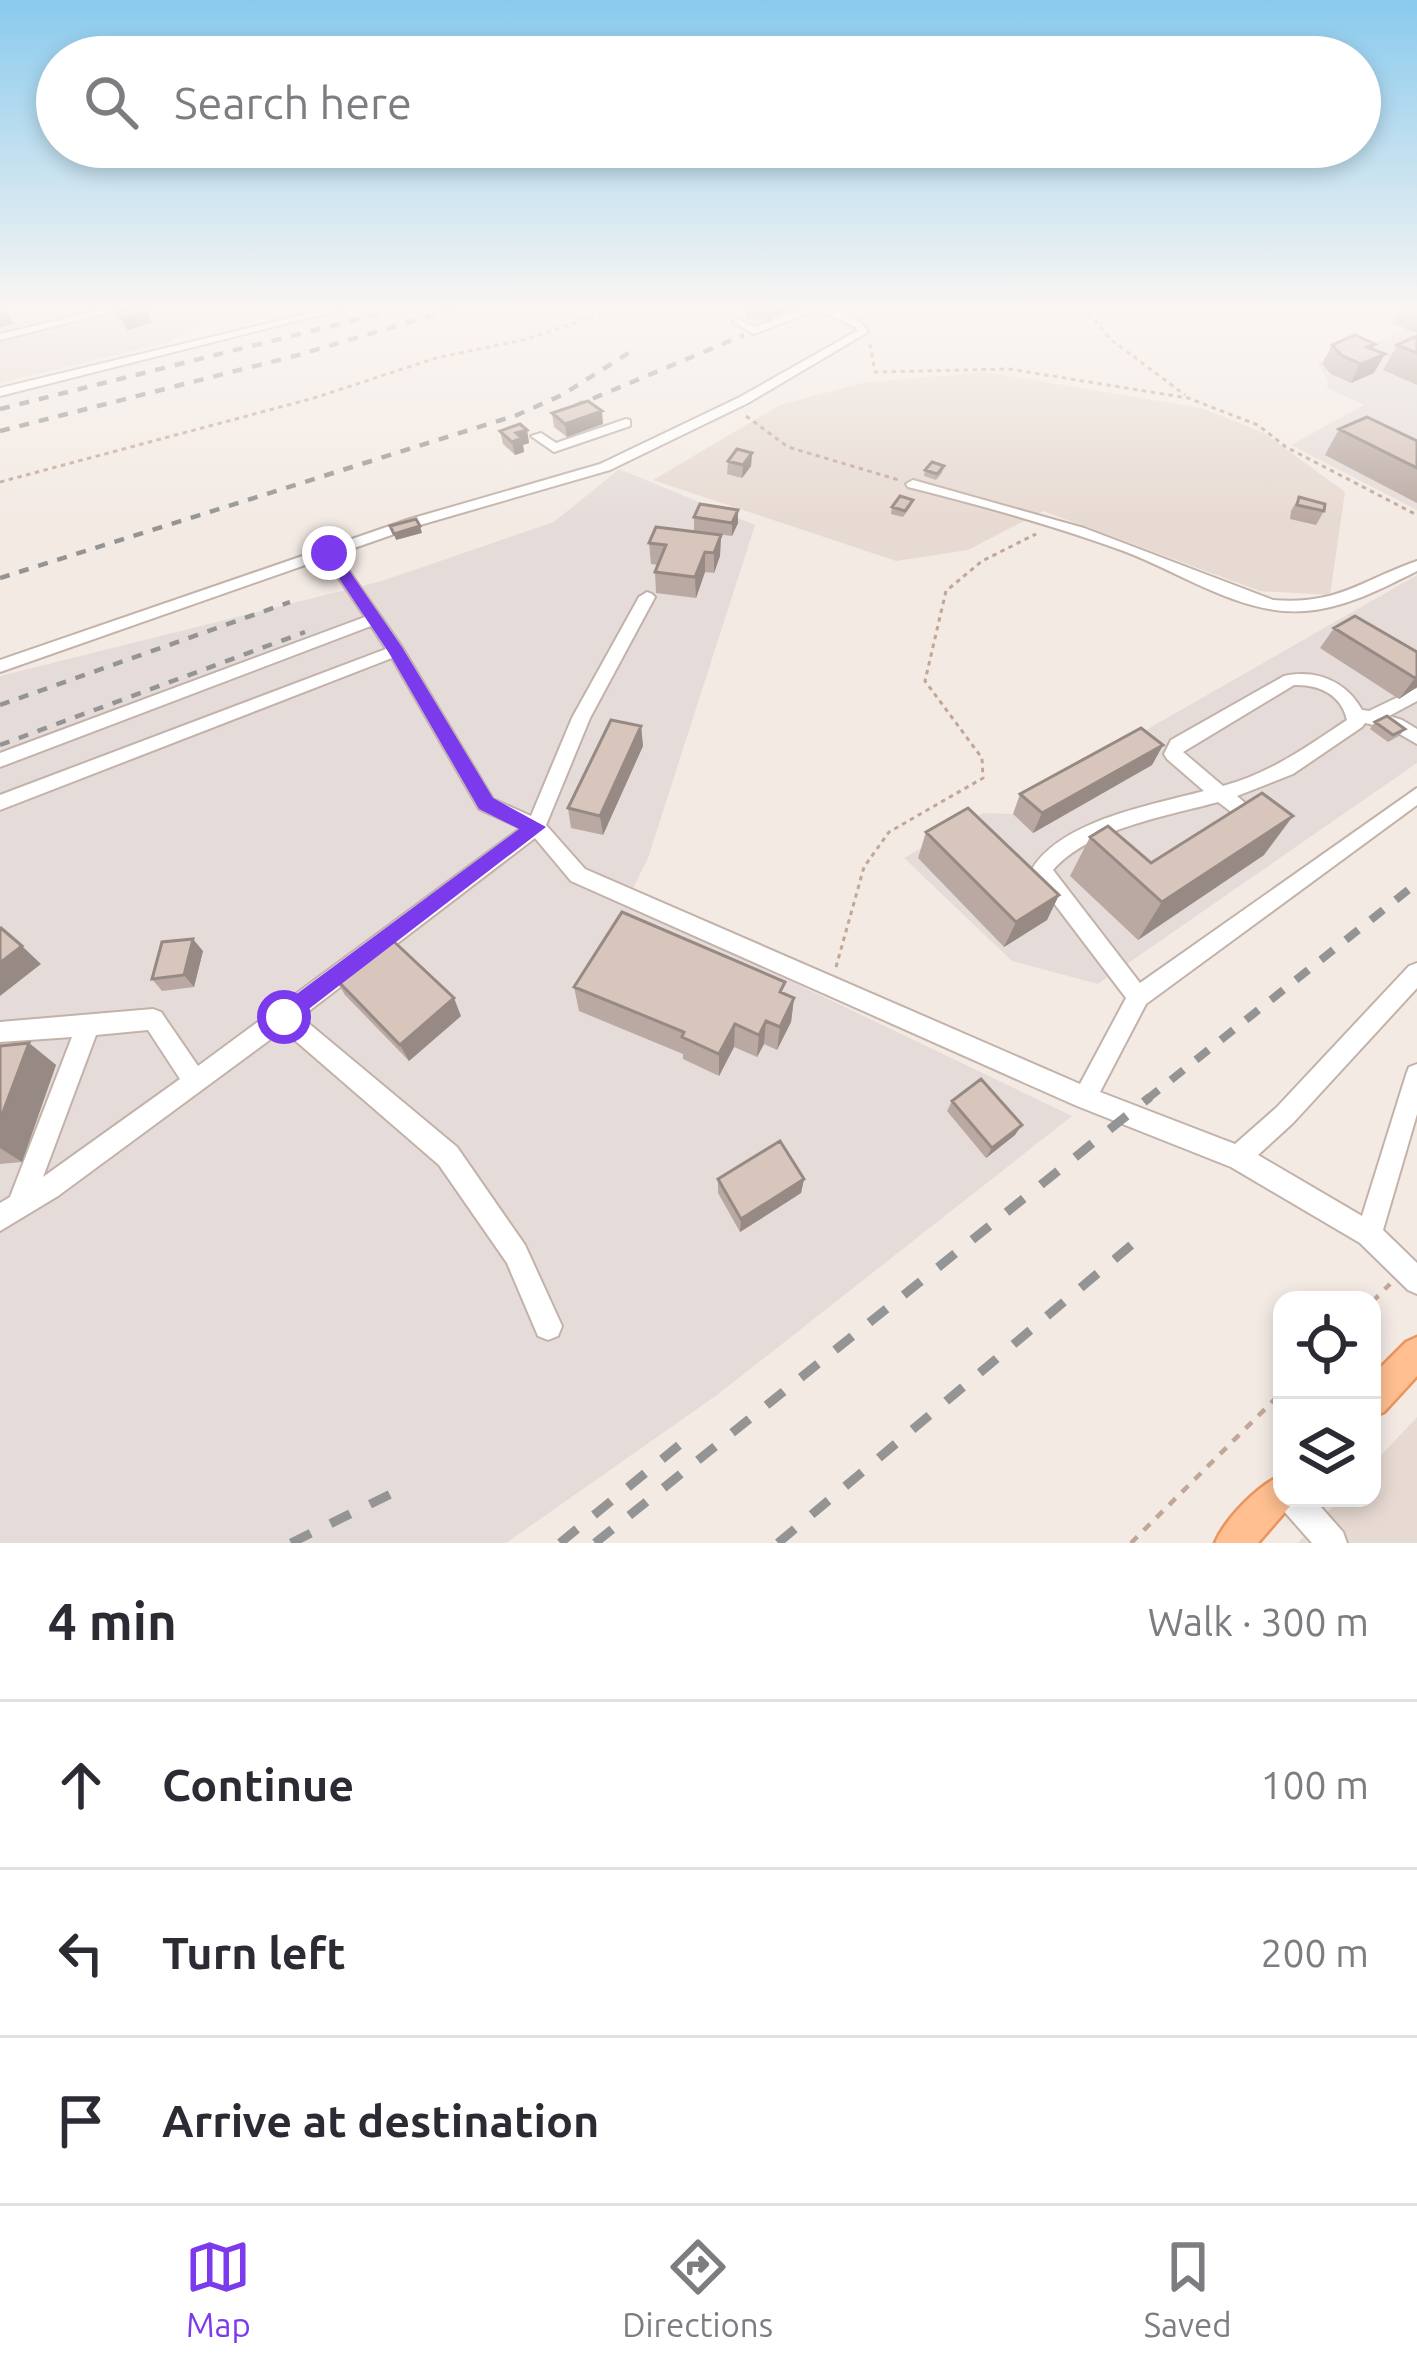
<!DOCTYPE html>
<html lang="en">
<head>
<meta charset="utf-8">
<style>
	:root { --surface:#fff; --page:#f7f7f7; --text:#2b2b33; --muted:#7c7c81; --line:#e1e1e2; --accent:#7c3aed }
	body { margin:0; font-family:Ubuntu,sans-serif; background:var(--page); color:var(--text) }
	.controls { position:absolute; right:36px; bottom:36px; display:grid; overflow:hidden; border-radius:24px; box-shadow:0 6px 18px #0003 }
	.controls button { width:108px; height:108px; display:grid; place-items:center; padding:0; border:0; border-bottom:3px solid var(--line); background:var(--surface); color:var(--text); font:60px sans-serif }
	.stop { position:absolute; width:36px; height:36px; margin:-27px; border:9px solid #7c3aed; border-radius:50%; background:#fff }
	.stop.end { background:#7c3aed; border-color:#fff; box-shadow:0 3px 12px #0008 }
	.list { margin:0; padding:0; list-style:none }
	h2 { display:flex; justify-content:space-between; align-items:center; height:156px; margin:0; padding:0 48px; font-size:51px }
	h2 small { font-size:39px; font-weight:400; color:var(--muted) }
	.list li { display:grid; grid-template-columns:78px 1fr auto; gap:36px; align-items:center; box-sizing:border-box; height:168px; padding:0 48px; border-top:3px solid var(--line) }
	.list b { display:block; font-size:45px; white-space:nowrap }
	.list em { font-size:39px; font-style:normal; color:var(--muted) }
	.icon { flex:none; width:66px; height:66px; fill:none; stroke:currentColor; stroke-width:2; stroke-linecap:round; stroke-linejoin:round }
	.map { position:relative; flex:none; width:1417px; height:1543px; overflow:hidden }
	.search { position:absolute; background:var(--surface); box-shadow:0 6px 18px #0003; left:36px; right:36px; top:36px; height:132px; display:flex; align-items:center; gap:30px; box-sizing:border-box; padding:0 42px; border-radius:66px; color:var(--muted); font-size:45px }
	.sheet { height:660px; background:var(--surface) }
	nav { display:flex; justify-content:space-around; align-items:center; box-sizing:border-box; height:168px; border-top:3px solid var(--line); background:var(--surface); font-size:33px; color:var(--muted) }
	nav a { display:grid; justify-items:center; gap:6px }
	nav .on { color:var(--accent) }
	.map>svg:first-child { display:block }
</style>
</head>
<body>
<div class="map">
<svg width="1417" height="1543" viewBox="0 0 1417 1543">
	<rect width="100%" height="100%" fill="#f3eae4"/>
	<path fill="#e7dad2" d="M0,306H226L169,342L0,383Z
		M985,372L1201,408L1264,433L1345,492L1330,595L1260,591L1043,511L968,550L896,561L653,480L780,405L862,383Z
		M1417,1417V1543H1298L1341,1498H1372V1465Z"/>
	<path fill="#e5dcd9" d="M1410,316H1417V510L1291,445L1364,405L1326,387L1329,382L1317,363L1406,331L1392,323Z
		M619,469L755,525L648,858L626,902L1072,1116L717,1395L506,1543H0V676L382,581L554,522Z
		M1417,575V763L1098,984L1012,961L904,858L983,813L1013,814L1139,734Z"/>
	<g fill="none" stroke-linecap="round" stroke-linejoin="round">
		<g stroke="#c2b2a9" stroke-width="4">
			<path id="minor" d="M119,306H135L0,340V334Z
				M340,306H356L0,396V388Z
				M764,306L751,312L746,309L751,306Z
				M810,306C829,306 860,314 868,332L748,403L610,470L420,525L337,554L402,647L493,799L531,816L572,718L639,597L647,592L652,594L655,597L590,718L546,825L585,869L1080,1084L1126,998L1041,886L1032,869C1062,820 1152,805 1204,791L1167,759L1164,754L1171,740L1284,676C1316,669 1346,681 1362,710L1369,711L1417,688V701L1389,716L1402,720L1417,729V744L1391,729L1365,723L1362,727L1293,774L1237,796L1266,821L1264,826H1250L1218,802C1167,816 1088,829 1053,870L1140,983L1417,788V805L1146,1004L1100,1092L1235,1144L1277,1107L1409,966L1417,963V988L1293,1123L1258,1155L1362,1216L1406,1075L1409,1067L1417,1064V1114L1383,1230L1417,1263V1294L1408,1290L1360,1243L1231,1167L1077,1106L571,881L535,838L301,1017L457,1147L525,1245L562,1326L558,1336L548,1340L538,1336L507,1263L439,1165L283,1030L58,1196L0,1231V1203L10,1197L72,1037L0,1042V1022L153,1009L161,1012L198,1066L521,828L479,809L392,658L0,810V795L386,649L371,626L0,767V753L365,617L325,558L0,672V660L410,519L600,464L740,397L857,331L855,327L817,310L754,334L733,322L738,319L755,327ZM1294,685C1319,684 1342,695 1347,720C1306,747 1271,773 1223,786L1183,752ZM148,1030L180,1079L43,1177L96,1035Z
				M626,419L630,420V426L554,452L531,436L541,433L556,443Z
				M913,480L1084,528L1273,600C1338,605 1360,581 1417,561V571C1381,589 1345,608 1305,611C1241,616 1179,571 1121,550C1052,525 980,505 908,487L906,484Z
				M1282,1488V1498H1313L1343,1532L1347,1543H1312L1282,1509L1278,1498Z"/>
		</g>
		<g stroke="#ea955b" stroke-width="5">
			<path id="major" d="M1417,1337V1376L1384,1412L1372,1417V1376L1406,1342Z
				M1282,1475V1498H1297L1258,1543H1215C1225,1519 1258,1485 1282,1475Z"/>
		</g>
		<path stroke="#c2a696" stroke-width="3" stroke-dasharray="4.5 4.5" stroke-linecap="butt" d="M1083,306L1110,339L1185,395
			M870,344L875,372L1009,369L1188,398L1258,425L1286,447L1417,515
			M746,416L788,447L899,480
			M0,482L314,398L436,358L527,339L623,306
			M836,967L864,867L889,832L983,778L982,758L925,681L946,591L982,561L1036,534"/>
		<path stroke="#c2a696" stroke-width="4.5" stroke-dasharray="9 9" stroke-linecap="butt" d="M1372,1302L1390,1284
			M1131,1543L1282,1392"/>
		<use href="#minor" fill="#fff" fill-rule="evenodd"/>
		<use href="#major" fill="#ffbf91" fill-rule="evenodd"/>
		<path stroke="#949494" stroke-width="4.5" stroke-dasharray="10 10" stroke-linecap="butt" d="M0,409L379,314
			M556,414L744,335
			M0,431L298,355L464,306
			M0,578L517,415L562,395L630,352
			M0,705L290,602
			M0,745L305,632"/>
		<path stroke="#949494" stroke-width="8" stroke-dasharray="16 16" stroke-linecap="butt" d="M1146,1100L1417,883"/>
		<path stroke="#949494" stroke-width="9" stroke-dasharray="22 22" stroke-linecap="butt" d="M291,1543L405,1487
			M560,1543L683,1442
			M595,1543L1150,1097
			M778,1543L1142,1236"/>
	</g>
	<path fill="#baa9a2" d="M798,306L768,320L746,319L747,312Z
		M1401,306H1417V333L1392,323Z
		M1417,336V385L1383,370L1397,345Z
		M1332,345L1372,349L1374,373L1351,383L1331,374L1322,364Z
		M552,413L603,424L567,437L554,427Z
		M1339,429L1417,441V503L1325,455Z
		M527,430L529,443L523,445L524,452L515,455L503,444L500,431Z
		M752,453L751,466L742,478L727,474L728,461Z
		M944,466L942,473L936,480L924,476L925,470Z
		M1299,497L1324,511L1316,525L1290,519L1291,511Z
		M913,500L911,506L903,517L891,514L892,507Z
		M694,517L738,523L732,536L694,531Z
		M656,527L721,535L720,556L714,573L705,572L696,598L656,593L655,572L658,565L651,564L649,543Z
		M1334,628L1417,652V687L1399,699L1320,648Z
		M1375,722L1405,729L1399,736L1388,742L1370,729Z
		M641,726L643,746L603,835L571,828L568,808Z
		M1163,745L1152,765L1033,833L1013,814L1020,794Z
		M926,832L1059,895L1047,920L1004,947L918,858Z
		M1090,837L1151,863L1264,855L1138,940L1070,876Z
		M203,951L194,987L162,991L152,979Z
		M334,977L461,1016L409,1061L345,995Z
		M574,987L784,994L794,998L791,1022L777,1050L764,1044L757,1057L734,1047L719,1076L683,1059V1054L579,1011Z
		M29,1043L56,1065L22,1162L0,1164V1046Z
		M952,1101L1015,1135L986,1158L947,1111Z
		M718,1179H804L801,1193L740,1232L718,1193Z"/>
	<path fill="#978a84" d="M3,306L13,324L0,327V313Z
		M787,306H798L768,320V314Z
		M147,311L152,323L127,330L121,318Z
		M1375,344L1365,363L1385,354L1374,373L1351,383L1367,347Z
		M602,411L603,424L567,437L565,424Z
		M527,430L529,443L523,445L524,452L515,455L512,442L516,433Z
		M752,453L751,466L742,478L743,465Z
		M738,510V523L732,536V523Z
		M420,526L422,533L396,540L394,534Z
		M721,535L720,556L714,573V553Z
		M705,552V572L696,598L695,577Z
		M1417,677V687L1399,699L1415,678Z
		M641,726L643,746L603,835L600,816Z
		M1163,745L1152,765L1033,833L1042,813Z
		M1293,816L1264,855L1138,940L1162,902Z
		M1059,895L1047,920L1004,947L1016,922Z
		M193,939L203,951L194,987L184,975Z
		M22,946L41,964L0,996V963Z
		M454,998L461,1016L409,1061L400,1045Z
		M794,998L791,1022L777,1050L780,1027Z
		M766,1021L764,1044L757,1057L759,1035Z
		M735,1024L734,1047L719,1076V1054Z
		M29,1043L56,1065L22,1162L0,1148V1120Z
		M1022,1125L1015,1135L986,1158L992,1148Z
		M804,1179L801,1193L740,1232L741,1219Z"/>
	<path fill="#d8c5bc" stroke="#978a84" stroke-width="3" d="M142,306L147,311L121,318L116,313Z
		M765,306H787L768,314L747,312Z
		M1355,335L1375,344L1367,347L1385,354L1361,364L1341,355L1332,345Z
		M1417,336V353L1397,345Z
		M588,401L602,411L565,424L552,413Z
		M1367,417L1417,441V468L1339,429Z
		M520,424L527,430L516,433L522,438L512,442L500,431Z
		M737,449L752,453L743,465L728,461Z
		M932,462L944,466L937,474L925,470Z
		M900,496L913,500L905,511L892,507Z
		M1299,497L1325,504L1324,511L1297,505Z
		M700,504L738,510L732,523L694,517Z
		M416,519L420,526L394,534L390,526Z
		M656,527L721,535L714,553L705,552L695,577L655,572L666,545L649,543Z
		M1355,616L1417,652V677L1415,678L1334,628Z
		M1387,716L1405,729L1393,735L1375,722Z
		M611,720L641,726L600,816L568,808Z
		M1141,728L1163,745L1042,813L1020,794Z
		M1262,793L1293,816L1162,902L1090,837L1108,826L1151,863Z
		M968,808L1059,895L1016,922L926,832Z
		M622,912L785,982L780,992L794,998L780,1027L766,1021L759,1035L735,1024L719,1054L682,1037L684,1032L574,987Z
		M1,928L22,946L0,963V929Z
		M388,936L454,998L400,1045L334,977Z
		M193,939L184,975L152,979L162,942Z
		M29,1043L0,1120V1046Z
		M981,1079L1022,1125L992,1148L952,1101Z
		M780,1141L804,1179L741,1219L718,1179Z"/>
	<linearGradient id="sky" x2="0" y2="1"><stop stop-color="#89caed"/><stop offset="0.59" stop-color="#faf6f3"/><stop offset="1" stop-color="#faf6f3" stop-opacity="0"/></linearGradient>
	<rect width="1417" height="522" fill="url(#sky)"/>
	<path fill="#7c3aed" d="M329,548L335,550L402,647L493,798L546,827L284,1028L275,1025V1010L519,829L479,809L389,653L322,553Z"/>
</svg>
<div class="controls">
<button><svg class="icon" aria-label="locate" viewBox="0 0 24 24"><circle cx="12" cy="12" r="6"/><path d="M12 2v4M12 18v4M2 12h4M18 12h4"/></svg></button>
<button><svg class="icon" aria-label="layers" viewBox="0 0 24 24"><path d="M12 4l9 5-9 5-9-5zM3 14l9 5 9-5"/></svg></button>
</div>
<div class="stop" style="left:284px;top:1017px"></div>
<div class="stop end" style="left:329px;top:553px"></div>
<div class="search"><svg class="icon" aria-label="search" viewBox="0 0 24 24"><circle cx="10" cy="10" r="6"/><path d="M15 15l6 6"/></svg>Search here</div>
</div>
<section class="sheet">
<h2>4 min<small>Walk · 300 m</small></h2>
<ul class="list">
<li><svg class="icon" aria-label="ahead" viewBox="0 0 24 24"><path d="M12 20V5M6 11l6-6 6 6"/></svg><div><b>Continue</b></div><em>100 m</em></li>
<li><svg class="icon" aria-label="left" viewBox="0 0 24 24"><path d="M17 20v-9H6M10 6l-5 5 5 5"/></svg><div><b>Turn left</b></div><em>200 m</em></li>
<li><svg class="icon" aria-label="arrive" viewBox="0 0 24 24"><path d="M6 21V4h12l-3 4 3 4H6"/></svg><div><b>Arrive at destination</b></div></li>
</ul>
</section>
<nav>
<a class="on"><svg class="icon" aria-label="map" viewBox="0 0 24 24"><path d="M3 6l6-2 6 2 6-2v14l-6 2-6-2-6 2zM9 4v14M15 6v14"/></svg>Map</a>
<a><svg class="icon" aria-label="directions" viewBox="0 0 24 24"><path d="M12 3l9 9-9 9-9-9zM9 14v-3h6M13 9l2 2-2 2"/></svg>Directions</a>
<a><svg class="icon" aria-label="saved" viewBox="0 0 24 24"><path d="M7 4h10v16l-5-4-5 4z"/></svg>Saved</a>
</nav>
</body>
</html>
